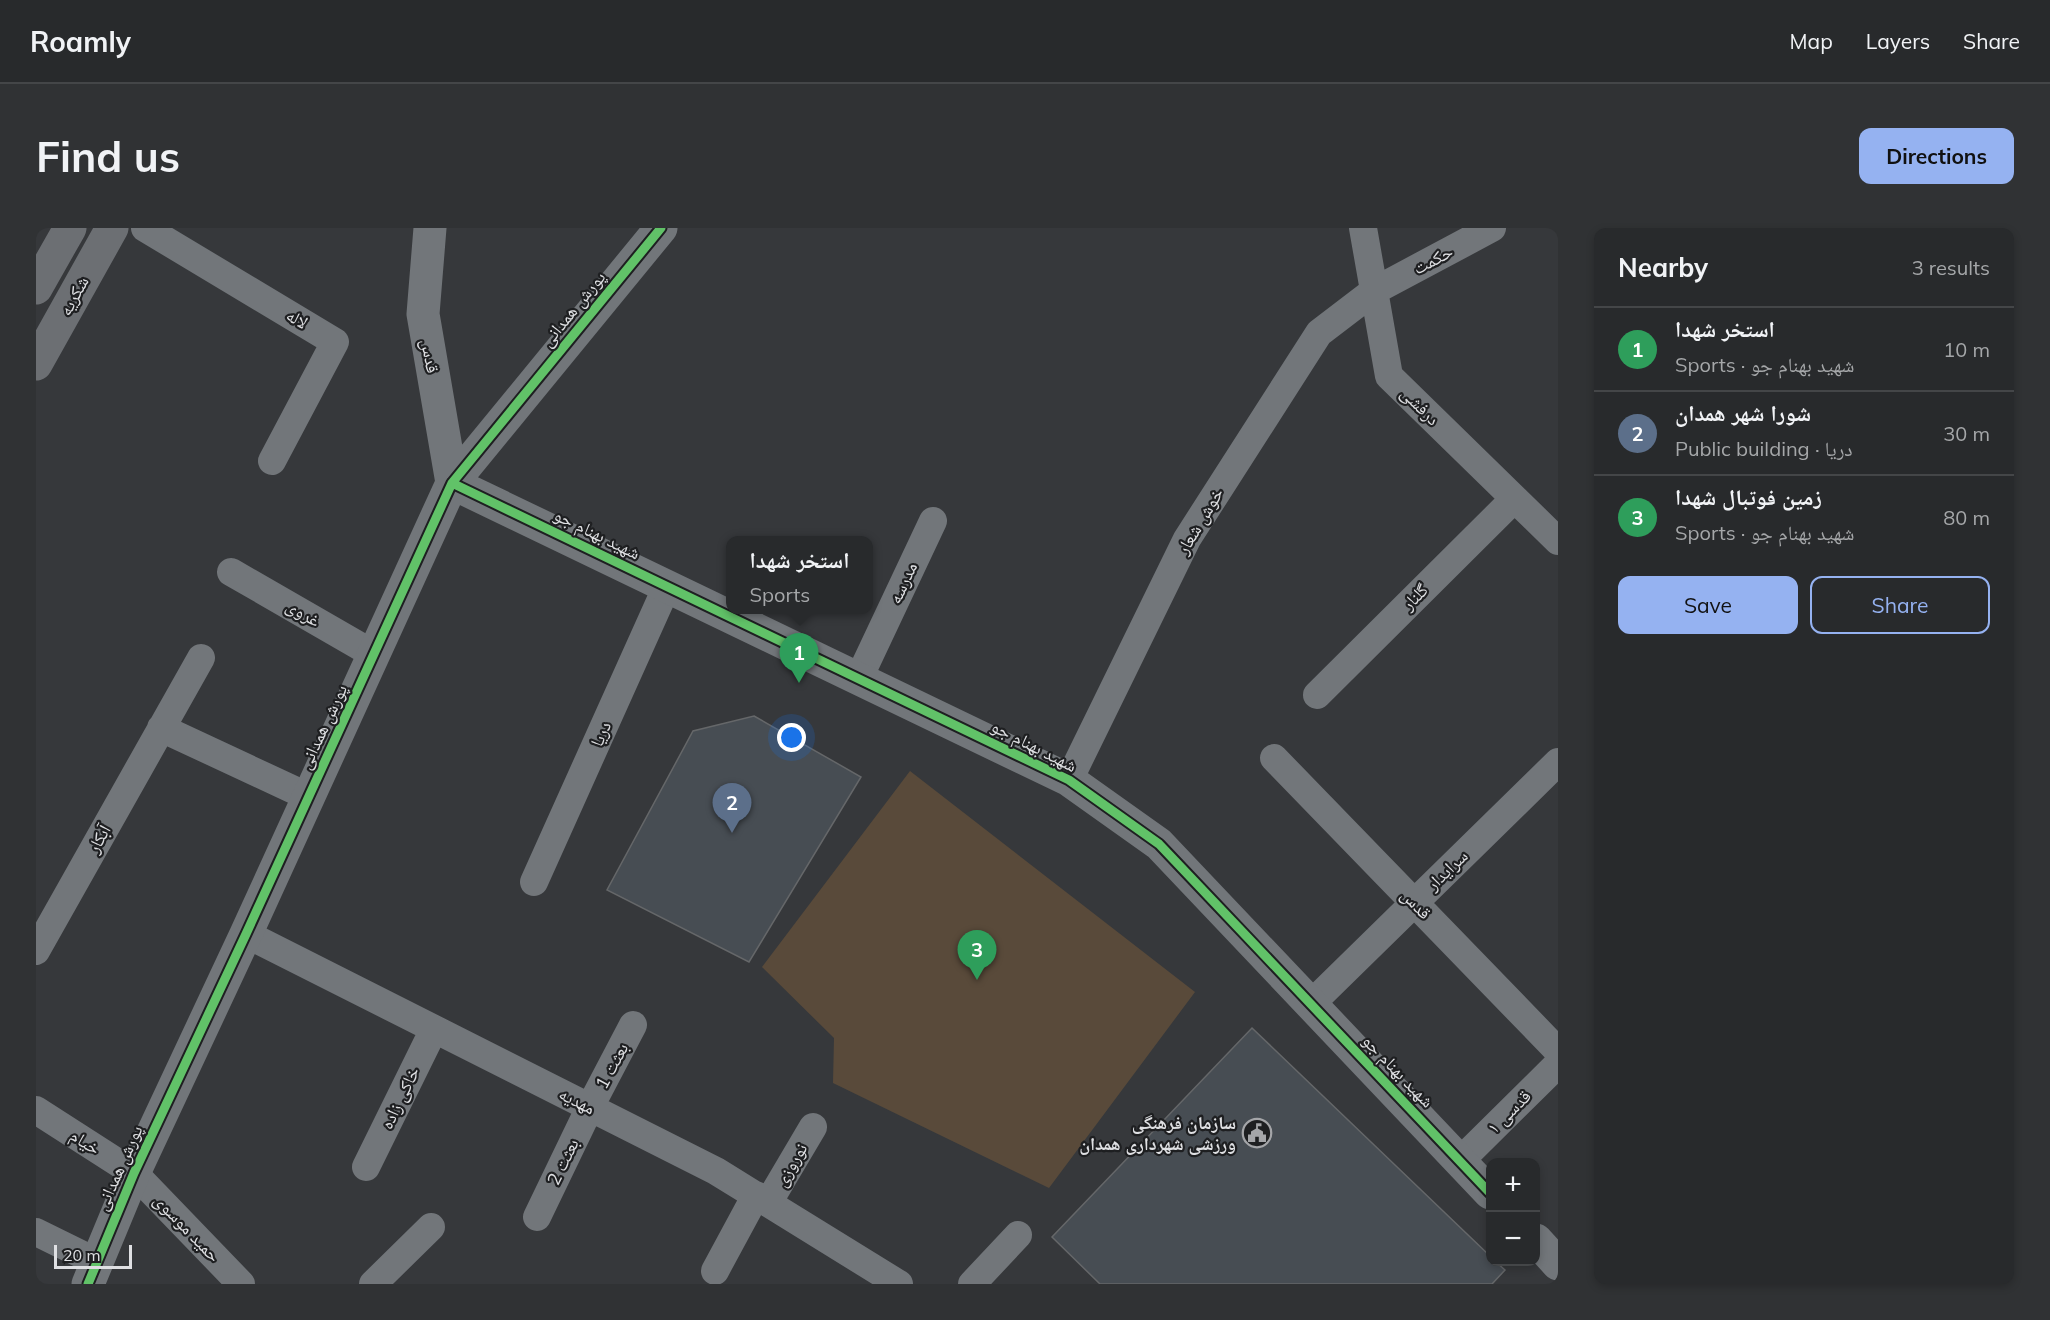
<!DOCTYPE html>
<html lang="en">
<head>
<meta charset="utf-8">
<style>
	:root { --surface:#282a2c; --page:#303234; --text:#f1f3f6; --muted:#a5a7a9; --line:#444648; --accent:#95b2f1 }
	body { margin:0; font-family:Mulish,"Noto Naskh Arabic",sans-serif; background:var(--page); color:var(--text) }
	.controls { position:absolute; right:18px; bottom:18px; display:grid; overflow:hidden; border-radius:12px; box-shadow:0 3px 9px #0003 }
	.controls button { width:54px; height:54px; display:grid; place-items:center; padding:0; border:0; border-bottom:2px solid var(--line); background:var(--surface); color:var(--text); font:30px sans-serif }
	.scale { position:absolute; left:18px; bottom:15px; width:78px; box-sizing:border-box; padding-left:6px; border:3px solid #dfe0e3; border-top:0; font-size:16px; line-height:21px; white-space:nowrap; color:#dfe0e3; -webkit-text-stroke:4px #1e1f21; paint-order:stroke }
	.you { position:absolute; left:756px; top:510px; width:21px; height:21px; margin:-15px; border:4px solid #fff; border-radius:50%; background:#1a73e8; box-shadow:0 0 0 9px #1a73e833 }
	.badge { display:grid; place-items:center; width:39px; height:39px; border-radius:50%; background:var(--accent); color:#fff; font-size:20px; font-weight:700 }
	.pin { position:absolute; translate:-50% -50px; filter:drop-shadow(0 2px 3px #0008) }
	.pin::after { content:''; position:absolute; top:32px; width:21px; height:18px; background:inherit; clip-path:polygon(0 0,100% 0,50% 100%) }
	.popup { position:absolute; left:690px; top:308px; width:147px; height:78px; box-sizing:border-box; display:grid; place-content:center; border-radius:12px; background:var(--surface); filter:drop-shadow(0 2px 4px #0005); font-size:20px; white-space:nowrap; color:var(--muted) }
	.popup b { font-size:22px; color:var(--text) }
	.popup::after { content:''; position:absolute; left:50%; top:100%; margin-left:-12px; border:12px solid transparent; border-top-color:var(--surface) }
	.list { margin:0; padding:0; list-style:none }
	h2 { display:flex; justify-content:space-between; align-items:center; height:78px; margin:0; padding:0 24px; font-size:26px }
	h2 small { font-size:20px; font-weight:400; color:var(--muted) }
	.list li { display:grid; grid-template-columns:39px 1fr auto; gap:18px; align-items:center; box-sizing:border-box; height:84px; padding:0 24px; border-top:2px solid var(--line) }
	.list b { display:block; font-size:22px; white-space:nowrap }
	.list p { margin:0; font-size:20px; white-space:nowrap; color:var(--muted) }
	.list em { font-size:20px; font-style:normal; color:var(--muted) }
	.actions { display:flex; gap:12px; padding:18px 24px }
	.actions a { flex:1; padding:14px 0; border:2px solid var(--accent); border-radius:12px; text-align:center; font-size:21px; color:var(--accent) }
	.actions .main { background:var(--accent); color:#111 }
	.map { position:relative; flex:none; width:1522px; height:1056px; overflow:hidden; border-radius:12px }
	header { display:flex; align-items:center; gap:36px; box-sizing:border-box; height:84px; padding:0 30px; background:var(--surface); border-bottom:2px solid var(--line) }
	header strong { font-size:28px }
	nav { display:flex; gap:33px; margin-inline-start:auto; font-size:21px }
	.intro { display:flex; align-items:center; justify-content:space-between; box-sizing:border-box; height:144px; padding:0 36px }
	h1 { margin:0; font-size:42px }
	.button { padding:15px 27px; border-radius:12px; background:var(--accent); color:#111; font-size:21px; font-weight:700 }
	main { display:flex; gap:36px; padding:0 36px }
	aside { flex:1; background:var(--surface); border-radius:12px; box-shadow:0 3px 9px #0003 }
	.map>svg:first-child { display:block }
</style>
</head>
<body>
<header>
<strong>Roamly</strong>
<nav><a>Map</a><a>Layers</a><a>Share</a></nav>
</header>
<div class="intro"><h1>Find us</h1><a class="button">Directions</a></div>
<main>
<div class="map">
<svg width="1522" height="1056" viewBox="0 0 1522 1056">
	<rect width="100%" height="100%" fill="#36383b"/>
	<path fill="#594a3a" d="M874,543L1159,764L1013,960L797,855L798,810L726,739Z"/>
	<path fill="#474d53" stroke="#656769" stroke-width="1.5" d="M718,488L825,549L713,734L571,662L657,503Z
		M1216,800L1454,1028V1034H1460L1469,1042L1456,1056H1064L1016,1009Z"/>
	<g fill="none" stroke-linecap="round" stroke-linejoin="round">
		<path stroke="#72767a" stroke-width="28" d="M109,0L299,114L236,233
			M1327,0L1353,148L1522,313
			M195,344L339,427
			M823,450L897,293
			M1281,467L1478,271
			M125,500L273,569
			M1238,530L1522,823
			M1033,552L1151,311L1283,105L1338,63L1456,0
			M498,654L631,358
			M210,706L680,943L863,1056
			M0,723L165,430
			M1275,776L1522,534
			M0,882L98,945L205,1056
			M1424,933L1522,836
			M330,939L398,801
			M732,975L777,899
			M501,989L554,879L597,797
			M0,1004L61,1034
			M679,1043L720,967
			M337,1056L395,999
			M936,1056L982,1007"/>
		<path stroke="#72767a" stroke-width="33" d="M394,0L387,86L416,255
			M416,255L1033,552L1123,616L1454,965
			M1500,1012L1522,1036
			M52,1056L98,945L210,706L416,255L625,0"/>
		<path stroke="#6c6f73" stroke-width="33" d="M0,60L34,0
			M0,136L76,0"/>
		<g stroke="#1e1f21" stroke-width="13">
			<path id="cycleway" d="M416,255L1033,552L1123,616L1454,965
				M52,1056L98,945L210,706L416,255L625,0"/>
		</g>
		<use href="#cycleway" stroke="#61c268" stroke-width="9"/>
	</g>
	<defs>
		<g id="civic-ring" transform="scale(1.5)"><circle r="9.5" fill="#1e1f21" stroke="#a4a5a8" stroke-width="1.5"/><path d="M-.6-6.5H3V-4.5H.6V-3L4-1V1h2V6H-6V1h2V-1L-.6-3ZM-1.2 2.5V6h2.4V2.5Z" fill="#a4a5a8"/></g>
	</defs>
	<g fill-rule="evenodd">
		<use href="#civic-ring" x="1221" y="905"/>
	</g>
	<g text-anchor="middle" stroke-width="4.5" stroke-linejoin="round" paint-order="stroke">
		<g font-size="18" fill="#dfe0e3" stroke="#1e1f21">
			<text transform="translate(1397 32) rotate(-28)" y="6">حکمت</text>
			<text transform="translate(38 68) rotate(-61)" y="6">شکریه</text>
			<text transform="translate(537 81) rotate(-51)" y="6">پورش همدانی</text>
			<text transform="translate(261 91) rotate(31)" y="6">لاله</text>
			<text transform="translate(394 128) rotate(80)" y="6">قدس</text>
			<text transform="translate(1384 178) rotate(45)" y="6">درفشی</text>
			<text transform="translate(1164 293) rotate(-59)" y="6">خوش شعار</text>
			<text transform="translate(561 306) rotate(26)" y="6">شهید بهنام جو</text>
			<text transform="translate(867 355) rotate(-65)" y="6">مدرسه</text>
			<text transform="translate(1379 369) rotate(-45)" y="6">گلنار</text>
			<text transform="translate(267 385) rotate(30)" y="6">غروی</text>
			<text transform="translate(287 499) rotate(-65)" y="6">پورش همدانی</text>
			<text transform="translate(565 506) rotate(-66)" y="6">دریا</text>
			<text transform="translate(998 518) rotate(27)" y="6">شهید بهنام جو</text>
			<text transform="translate(63 611) rotate(-61)" y="6">آبکار</text>
			<text transform="translate(1411 642) rotate(-44)" y="6">سرایدار</text>
			<text transform="translate(1380 676) rotate(46)" y="6">قدس</text>
			<text transform="translate(576 838) rotate(-62)" y="6">بعثت 1</text>
			<text transform="translate(1362 843) rotate(46)" y="6">شهید بهنام جو</text>
			<text transform="translate(364 870) rotate(-64)" y="6">خاکی زاده</text>
			<text transform="translate(541 873) rotate(27)" y="6">مهدیه</text>
			<text transform="translate(1473 884) rotate(-45)" y="6">قدسی ۱</text>
			<text transform="translate(49 914) rotate(32)" y="6">خیام</text>
			<text transform="translate(527 934) rotate(-64)" y="6">بعثت 2</text>
			<text transform="translate(755 937) rotate(-60)" y="6">نوروزی</text>
			<text transform="translate(83 940) rotate(-66)" y="6">پورش همدانی</text>
			<text transform="translate(151 1000) rotate(46)" y="6">حمید موسوی</text>
		</g>
		<g font-size="18" font-weight="bold" fill="#dfe0e3" stroke="#1e1f21" text-anchor="end">
			<text x="1200" y="901">سازمان فرهنگی<tspan x="1200" dy="21">ورزشی شهرداری همدان</tspan></text>
		</g>
	</g>
</svg>
<div class="controls">
<button>+</button>
<button>−</button>
</div>
<div class="scale">20 m</div>
<div class="you"></div>
<div class="pin badge" style="left:763px;top:455px;background:#2e9e5b">1</div>
<div class="popup"><b>استخر شهدا</b>Sports</div>
<div class="pin badge" style="left:696px;top:605px;background:#5c6f8a">2</div>
<div class="pin badge" style="left:941px;top:752px;background:#2e9e5b">3</div>
</div>
<aside>
<h2>Nearby<small>3 results</small></h2>
<ul class="list">
<li><span class="badge" style="background:#2e9e5b">1</span><div><b>استخر شهدا</b><p>Sports · شهید بهنام جو</p></div><em>10 m</em></li>
<li><span class="badge" style="background:#5c6f8a">2</span><div><b>شورا شهر همدان</b><p>Public building · دریا</p></div><em>30 m</em></li>
<li><span class="badge" style="background:#2e9e5b">3</span><div><b>زمین فوتبال شهدا</b><p>Sports · شهید بهنام جو</p></div><em>80 m</em></li>
</ul>
<div class="actions"><a class="main">Save</a><a>Share</a></div>
</aside>
</main>
</body>
</html>
